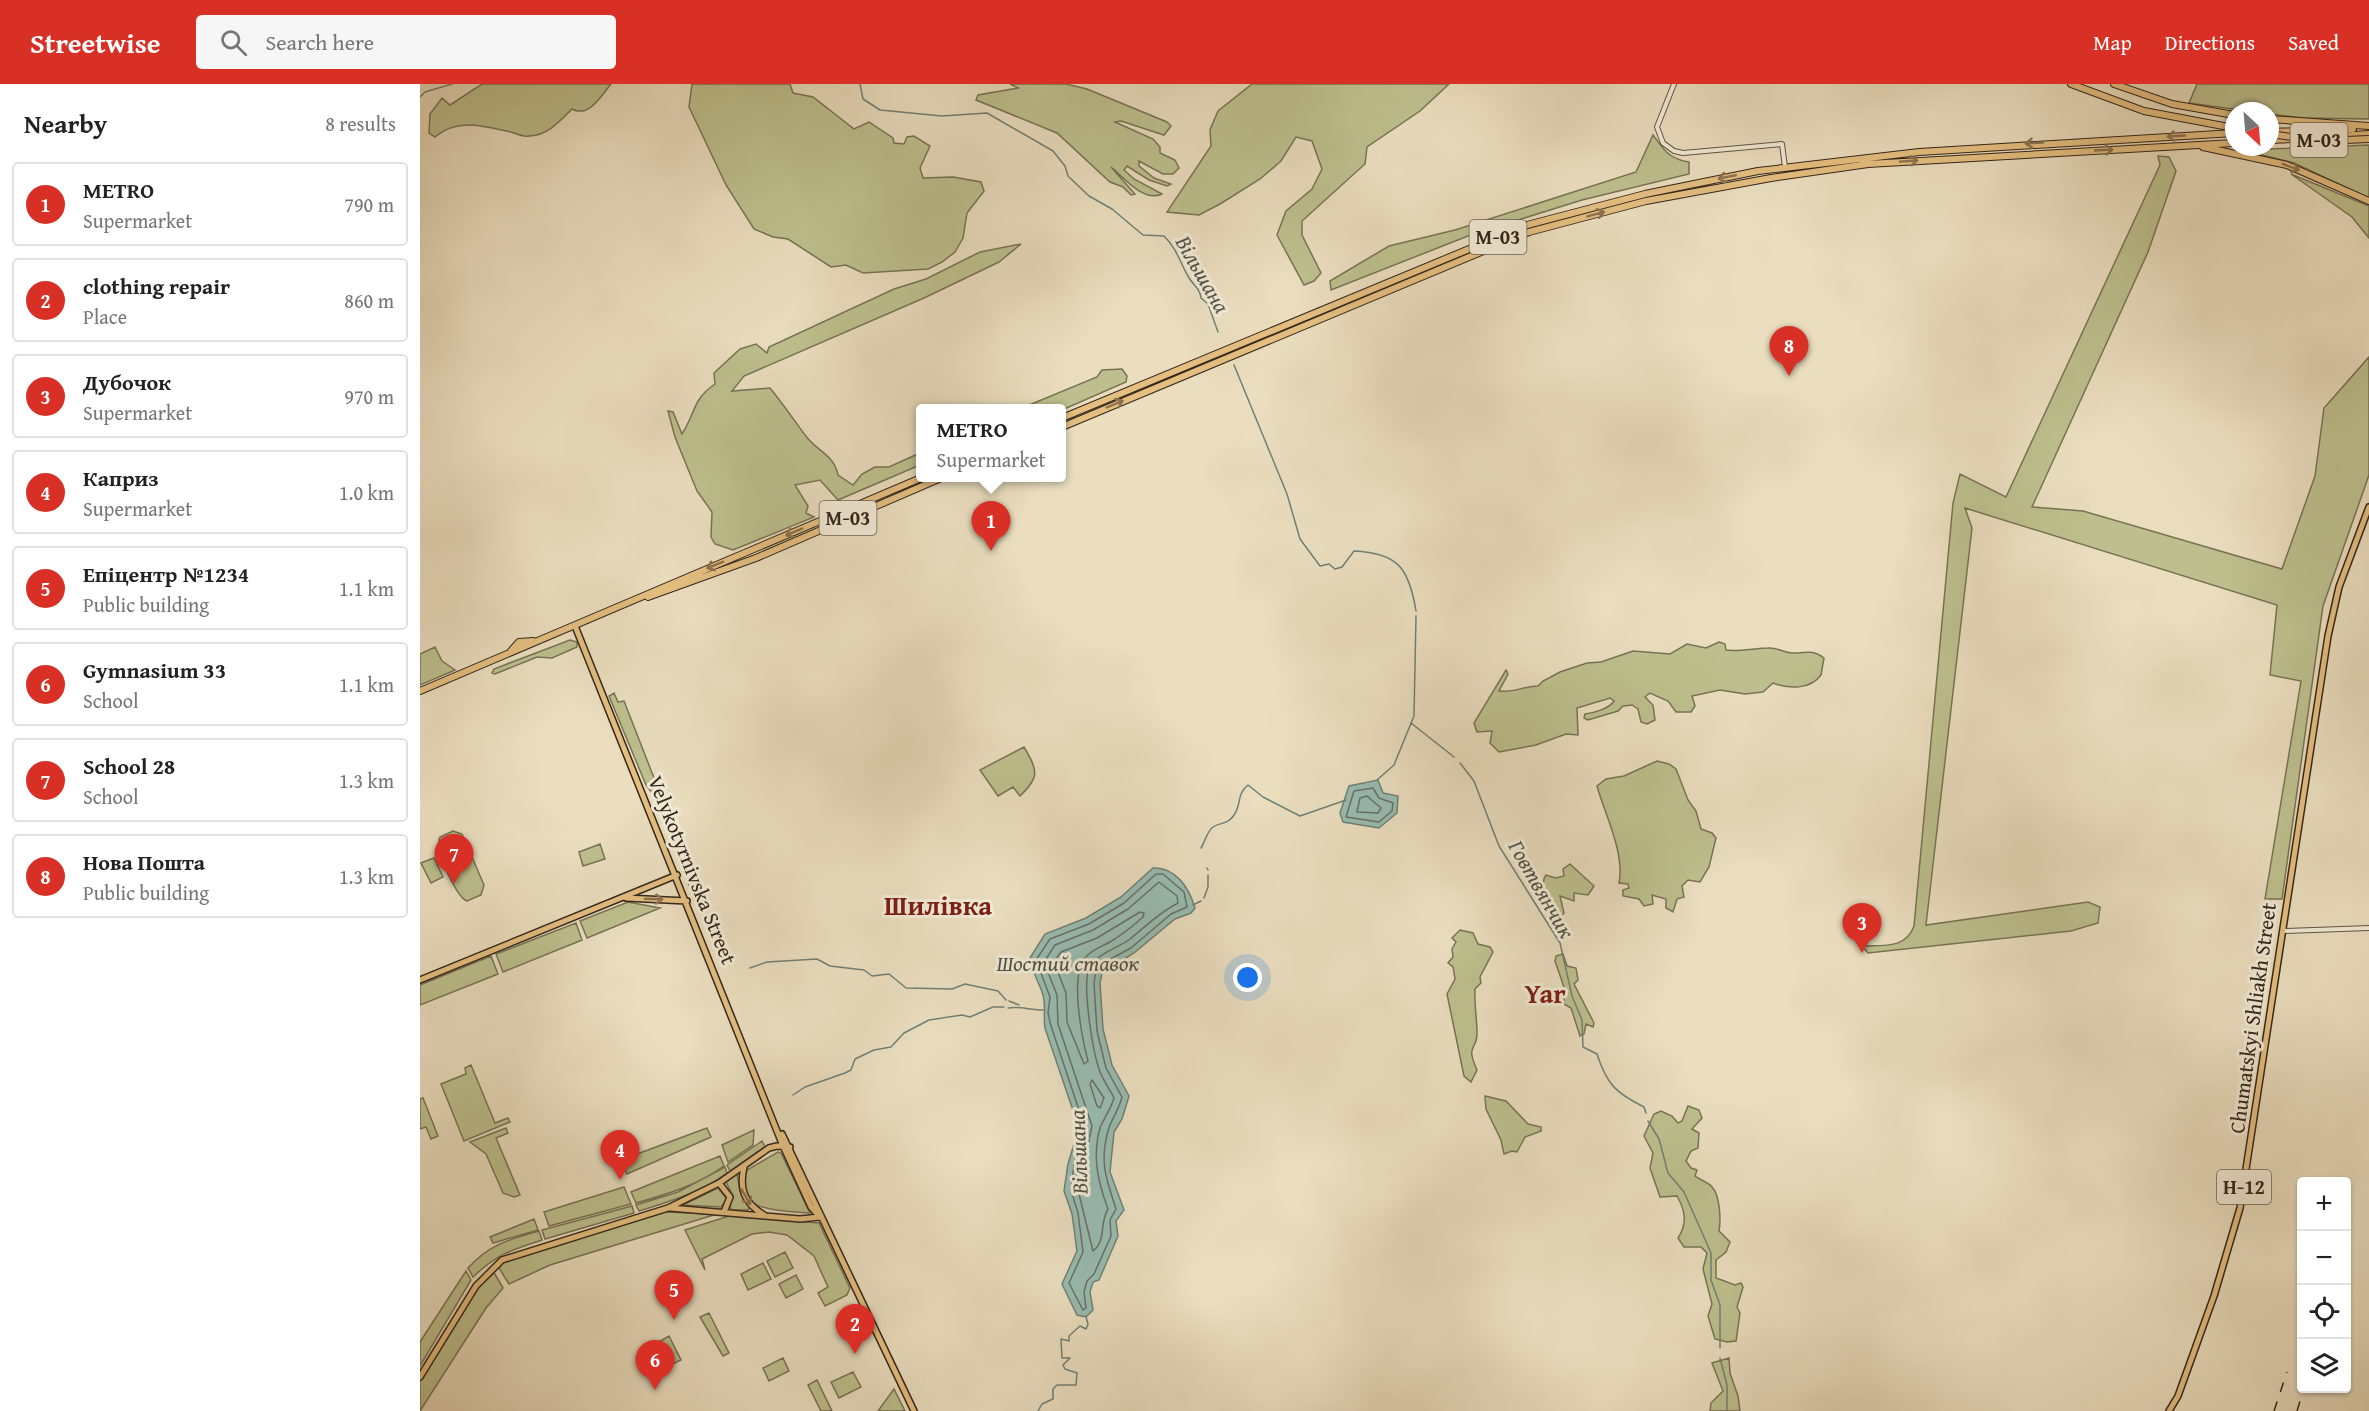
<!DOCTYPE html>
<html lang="en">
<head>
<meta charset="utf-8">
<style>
	:root { --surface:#fff; --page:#f6f6f6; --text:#222; --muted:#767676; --line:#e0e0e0; --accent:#d93025 }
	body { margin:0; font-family:"Gentium Book Plus",serif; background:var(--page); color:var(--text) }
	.controls { position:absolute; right:18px; bottom:18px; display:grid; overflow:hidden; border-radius:6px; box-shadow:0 2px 4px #0004 }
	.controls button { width:54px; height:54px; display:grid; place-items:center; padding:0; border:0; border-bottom:2px solid var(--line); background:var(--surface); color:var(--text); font:30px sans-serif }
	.compass { position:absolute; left:1805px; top:18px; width:54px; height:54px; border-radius:50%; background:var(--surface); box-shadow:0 2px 4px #0004; rotate:154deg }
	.you { position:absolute; left:828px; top:894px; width:21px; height:21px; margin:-15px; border:4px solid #fff; border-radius:50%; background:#1a73e8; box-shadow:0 0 0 9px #1a73e833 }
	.badge { display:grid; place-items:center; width:39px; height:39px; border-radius:50%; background:var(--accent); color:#fff; font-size:20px; font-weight:700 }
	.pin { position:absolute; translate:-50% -50px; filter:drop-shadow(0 2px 3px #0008) }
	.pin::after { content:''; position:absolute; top:32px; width:21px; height:18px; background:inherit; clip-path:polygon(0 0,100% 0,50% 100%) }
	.popup { position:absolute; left:496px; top:320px; width:150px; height:78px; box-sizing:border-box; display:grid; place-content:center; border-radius:6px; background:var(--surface); filter:drop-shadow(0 2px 4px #0005); font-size:20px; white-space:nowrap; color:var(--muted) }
	.popup b { font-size:22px; color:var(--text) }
	.popup::after { content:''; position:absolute; left:50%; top:100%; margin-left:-12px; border:12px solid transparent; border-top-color:var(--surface) }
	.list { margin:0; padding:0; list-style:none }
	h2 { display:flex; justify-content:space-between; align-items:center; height:78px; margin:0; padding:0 24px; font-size:26px }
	h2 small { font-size:20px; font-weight:400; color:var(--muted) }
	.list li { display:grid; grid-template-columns:39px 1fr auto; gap:18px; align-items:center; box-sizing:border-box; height:84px; margin:0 12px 12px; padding:0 12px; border:2px solid var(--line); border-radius:6px }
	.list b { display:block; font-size:22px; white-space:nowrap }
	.list p { margin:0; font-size:20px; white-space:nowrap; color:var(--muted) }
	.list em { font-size:20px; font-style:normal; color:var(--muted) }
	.icon { flex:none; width:33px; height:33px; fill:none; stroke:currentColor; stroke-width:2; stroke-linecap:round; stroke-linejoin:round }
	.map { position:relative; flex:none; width:1949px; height:1327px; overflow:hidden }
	header { display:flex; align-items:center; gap:36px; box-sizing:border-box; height:84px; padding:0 30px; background:var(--accent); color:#fff }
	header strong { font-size:28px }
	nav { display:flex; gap:33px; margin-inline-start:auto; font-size:21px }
	.search { width:420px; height:54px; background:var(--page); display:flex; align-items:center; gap:15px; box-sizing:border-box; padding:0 21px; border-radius:6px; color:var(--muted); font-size:22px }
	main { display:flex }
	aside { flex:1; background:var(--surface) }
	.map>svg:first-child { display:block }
</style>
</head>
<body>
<header>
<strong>Streetwise</strong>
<div class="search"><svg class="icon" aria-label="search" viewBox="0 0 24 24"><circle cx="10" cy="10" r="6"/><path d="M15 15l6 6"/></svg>Search here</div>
<nav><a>Map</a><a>Directions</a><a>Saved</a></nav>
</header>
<main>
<aside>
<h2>Nearby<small>8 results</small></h2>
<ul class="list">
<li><span class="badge">1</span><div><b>METRO</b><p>Supermarket</p></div><em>790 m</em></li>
<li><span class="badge">2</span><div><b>clothing repair</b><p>Place</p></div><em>860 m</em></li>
<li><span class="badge">3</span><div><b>Дубочок</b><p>Supermarket</p></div><em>970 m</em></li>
<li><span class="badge">4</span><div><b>Каприз</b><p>Supermarket</p></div><em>1.0 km</em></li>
<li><span class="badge">5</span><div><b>Епіцентр №1234</b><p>Public building</p></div><em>1.1 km</em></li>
<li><span class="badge">6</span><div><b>Gymnasium 33</b><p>School</p></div><em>1.1 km</em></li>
<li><span class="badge">7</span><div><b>School 28</b><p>School</p></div><em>1.3 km</em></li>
<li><span class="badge">8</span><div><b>Нова Пошта</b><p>Public building</p></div><em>1.3 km</em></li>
</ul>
</aside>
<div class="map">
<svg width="1949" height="1327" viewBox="0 0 1949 1327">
	<rect width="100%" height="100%" fill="#eadebf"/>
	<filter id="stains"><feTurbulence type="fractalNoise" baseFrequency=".00333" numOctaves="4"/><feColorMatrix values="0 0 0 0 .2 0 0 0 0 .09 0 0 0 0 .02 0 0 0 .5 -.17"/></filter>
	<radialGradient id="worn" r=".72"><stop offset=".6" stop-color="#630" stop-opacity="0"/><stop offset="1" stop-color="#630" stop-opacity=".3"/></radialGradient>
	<path fill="#bdc08e" stroke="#787355" stroke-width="1.5" d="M62,0H191C181,12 169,34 152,25C141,36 127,52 109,52C104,53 96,50 91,48C64,42 37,34 15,53L9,49L10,30L22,14L30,21Z
		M272,0H370L373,9L393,13L434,45L449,38L473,54L474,59L484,60L487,53L494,52L510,62L500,84L503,94L533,93L561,98L564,107L547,129L543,154L535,168L522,178L508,185L443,189L426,181L411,183L368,155L353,153L334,145L306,101L269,23Z
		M590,0H646L667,5L747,38L751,42L744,51L701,37L695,38L733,55L740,63V69L755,76L759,84L753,90H743L719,77V82L734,94L751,100L747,102L729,96L707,82L704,86L714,95L742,110C723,119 704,93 691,83L715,110L711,111L703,103L690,98L637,49L556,16L558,11L598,4Z
		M832,0H1029L1000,27L947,63L945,80L882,137V151L901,189L894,197L884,201L857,151L866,127L892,105L902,85L892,57L876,53L861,77L840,95L800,120L779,131L747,128L791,62L790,46L798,27Z
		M1777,0H1949V35L1882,34L1850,30V27H1827L1769,19Z
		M1233,51C1244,66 1249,75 1269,78V90L1162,116L1053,150L911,206L910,197L969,162L1035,146L1216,88Z
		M1949,61V114L1874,79L1823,66Z
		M1738,72L1749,73L1756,87L1728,168L1612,423L1663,427L1862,485L1895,392L1904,324L1949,273V391L1903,522L1862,815H1845L1881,597L1850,591L1857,521L1545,424L1552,444L1506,841L1668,818L1680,823L1678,839L1651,847L1448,869L1442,862C1464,861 1486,865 1494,842L1533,419L1540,390L1586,413L1740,81Z
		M1871,90L1949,122V154L1932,133Z
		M601,160L579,178L504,214L324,292L312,307L350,304C363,320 374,336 385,351C396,367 414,370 418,391L433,401L442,390L455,383H469L500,369V381L418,416L400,396L375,401L388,422L386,429L394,433L313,466L295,460L291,453L292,428L277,407L255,353L248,327L253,328L262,350C276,328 272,316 295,300L294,289L320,265L336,260L347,269L349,263L474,205L506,195L560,168Z
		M702,285L707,292L706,298L642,326L602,324L677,293L682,286Z
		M150,556L157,558V563L132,574L117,573L75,590L72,589L74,585Z
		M1299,558L1305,560L1306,566C1316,568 1337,564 1348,564C1357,563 1364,569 1372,569C1386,570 1391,564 1404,574L1401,591C1390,606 1369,605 1353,599L1343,608L1325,610L1300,606L1272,612L1275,622L1271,628H1256L1248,617L1230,609L1225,613L1233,621L1235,636L1227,640L1221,638L1218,625L1212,621L1203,622L1198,627L1168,636L1164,634L1165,630C1173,629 1189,625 1194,617L1190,614L1157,624L1158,651L1146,650L1116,661L1079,668L1070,659L1072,647L1057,648L1054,639L1086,586L1088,590L1079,607C1093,609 1105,602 1118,602L1123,597L1140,588L1167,579L1181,578L1213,567L1250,570L1267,560L1286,564Z
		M15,563L22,577L35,586L0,601V570Z
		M194,609L198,618L204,617L236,699L232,702L233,710L226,701L189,612Z
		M604,663C618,687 620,693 600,712L593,703L578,712L560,686Z
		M1237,677L1249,680L1256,685L1268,716L1276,727L1281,745L1292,749L1296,754L1289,783L1280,798L1268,796L1262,802L1264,813L1257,815L1253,828L1246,824V815L1232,811L1233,820L1224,822L1219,815L1203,812V806L1209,804L1208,800L1199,799C1205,769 1185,731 1177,702L1186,695L1204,692Z
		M33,747L42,750L64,801L61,811L47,817C36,814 14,763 20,753Z
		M180,760L185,775L163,782L159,768Z
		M14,774L23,793L11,799L1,779Z
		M1150,780L1174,802L1168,811L1154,809V817L1140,812L1144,829L1139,834L1133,828L1134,820L1128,821C1123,814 1121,798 1126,791L1136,794L1144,792L1143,785Z
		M274,788L285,814L275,818L266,793Z
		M208,818L240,824L167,854L160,837Z
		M156,839L162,856L83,888L76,870Z
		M1040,846L1053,849L1058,860L1070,863L1073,868L1060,893L1061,899L1055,905C1054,920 1057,934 1057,949C1057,968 1045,959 1057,986L1051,998L1044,992L1027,910L1035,895L1033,883L1028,879L1033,873L1032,865L1036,858L1032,854Z
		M1143,870L1147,882L1156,884L1158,896L1154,900L1174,939L1173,943L1166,940L1164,950L1160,952L1151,924L1144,920V903L1135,877L1136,872Z
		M71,872L78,890L0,921V901Z
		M51,981L75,1039L88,1034L90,1038L44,1057L21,1000L46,990L45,984Z
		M1065,1012L1086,1017L1108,1040L1121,1043V1047L1105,1053L1097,1068L1092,1067L1084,1070L1081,1056L1066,1025Z
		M3,1014L18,1052L11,1055L6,1043L0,1045V1015Z
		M1268,1022L1279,1026L1282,1034L1272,1045L1279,1049L1278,1064L1271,1067L1266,1077L1271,1084L1277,1086L1275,1092C1280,1096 1288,1098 1292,1103C1300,1111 1301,1136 1299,1147L1310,1158L1306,1168L1296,1176V1194L1315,1201L1321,1199L1323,1203L1317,1223L1320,1229L1316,1257L1307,1258L1295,1255L1288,1232L1292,1220L1283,1185L1287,1169L1281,1163H1264L1258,1154C1268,1139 1265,1126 1257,1112L1240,1113L1230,1084L1233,1069L1224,1052L1234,1030L1241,1027L1252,1032L1258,1039L1262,1037Z
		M86,1044L88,1049L76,1054L100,1111L94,1113L83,1109L66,1070L50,1058Z
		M287,1044L291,1053L207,1090L201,1076Z
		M334,1046L333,1061L308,1078L302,1061Z
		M342,1057L345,1063L310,1087L307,1081Z
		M358,1068L361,1069L390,1129C365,1127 308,1129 327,1086Z
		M300,1072L304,1082C277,1101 248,1110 216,1119L211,1108Z
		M305,1083L307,1089C281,1108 249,1118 219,1127L216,1121L258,1108Z
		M317,1090L320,1107L330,1123L328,1126H312L310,1123L313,1112L306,1098Z
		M204,1103L211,1120L129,1142L124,1128Z
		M298,1104L307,1115L301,1123L263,1121Z
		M212,1122L214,1129L125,1155L122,1146Z
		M246,1128L297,1130L130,1181L89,1200L79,1184L80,1180L90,1175Z
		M309,1132L399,1139L430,1204L427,1211L405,1222L398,1209L408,1203L394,1172L367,1151L349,1148L332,1150L282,1175L285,1186L265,1146Z
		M114,1135L118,1146L73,1159L70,1153Z
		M119,1147L122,1156C91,1166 77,1170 53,1193L48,1184C70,1160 88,1156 119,1147Z
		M365,1168L373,1184L355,1193L347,1177Z
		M343,1179L351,1195L328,1206L321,1190Z
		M46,1187L51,1196L0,1282V1258Z
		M73,1187L83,1204L66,1224L0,1327V1297L57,1205Z
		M376,1191L383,1205L366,1214L359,1200Z
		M289,1229L309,1269L303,1272L280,1233Z
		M249,1252L261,1276L244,1284L238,1272L231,1269L230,1263Z
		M363,1274L369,1287L349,1297L343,1284Z
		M1309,1274L1310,1289L1318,1312L1320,1327H1290L1291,1319L1303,1307L1292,1279Z
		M433,1288L441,1303L419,1314L411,1298Z
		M397,1296L412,1327H401L388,1301Z
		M474,1305L485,1327H458Z"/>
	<path fill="#98bcb2" stroke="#708076" stroke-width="1.5" d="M958,696L963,709L978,712L977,729L959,744L923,738L920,729L929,702Z
		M733,784C756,783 769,804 775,824L771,829L755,835L714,869L682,889L680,899L683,945L692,981L709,1012L702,1035L694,1048L690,1088L704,1126L696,1137L698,1152L679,1196L673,1198L670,1208L673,1226L666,1233L657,1231L642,1200L657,1167L652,1130L644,1107L648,1080L659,1044L625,944C623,933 626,921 623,911C619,898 612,888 610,874L625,850L666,834L701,813Z"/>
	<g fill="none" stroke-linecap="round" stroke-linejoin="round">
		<path stroke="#667167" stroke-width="1.5" d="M953,704L959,714L973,719L972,727L959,738L926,733L934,707Z
			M947,712L961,724L958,729L937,728L940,714Z
			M736,790H743L764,808L767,823L751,830L711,864L685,878L676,887L674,899L677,947L686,984L702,1013C699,1026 690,1038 688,1047C679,1080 687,1096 696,1125L690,1136L691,1152L674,1190L667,1197L664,1208L666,1224L663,1226L649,1199L663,1168L658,1129L651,1106L654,1081L665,1044L631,942L628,929L630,913L616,876L630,855L669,840L704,819Z
			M739,798L757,812L758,819C740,828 726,842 710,855C698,864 681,868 671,880C660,894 673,967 679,985C682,995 689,1004 694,1014C691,1025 684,1034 680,1044C672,1073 678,1098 688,1125C679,1139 687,1156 673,1167L658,1106L672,1042L638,940L637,911L624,878L635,861L673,846L708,825Z
			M720,828L724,829L723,833C713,842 702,851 690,858C681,863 673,865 666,873C649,890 662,954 668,977L664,980L647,938L646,909L634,878L641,868L677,854Z
			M672,996L684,1014L680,1024L677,1022L670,1000Z"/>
		<path stroke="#708076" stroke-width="1.5" d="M440,0L443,15L460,26L522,32L567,29L633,67L645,82L648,92L669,112L692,125L723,151L744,152C758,166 759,177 769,194C774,202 780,204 781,214L788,220L798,248
			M0,13L5,8L32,0
			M814,281L867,410L880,455L900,482L909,480L915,485L922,483L934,467C978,469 989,484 996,527
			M991,639L1034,673
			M1040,679L1054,697L1079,762L1140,859L1152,912L1162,936L1163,963L1177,970C1187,1001 1196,1009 1224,1023L1226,1029
			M957,696L974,681L994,632L996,532
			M781,764C785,758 787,747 793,743C800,738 808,741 814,731C822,719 816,711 828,701L843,713L880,732L926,716
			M787,784L788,786
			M784,814L788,803V791
			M773,821L781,817
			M330,884L347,878L397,875L410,882L444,886L452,892L469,890L486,904L532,905L545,900L578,907L586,916
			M589,917L599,921
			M588,924C601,922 610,926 623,926
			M373,1011L385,1003L425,989L431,986L435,975L454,966L471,963L484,949L509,936L542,931L550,933L573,923H584
			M1228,1037L1239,1055L1248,1089L1264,1108L1291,1169V1196L1300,1221V1264
			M1300,1274L1307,1301V1327
			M618,1327L622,1320L633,1315V1305L637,1301H656L657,1289L645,1285L643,1281L650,1274H642L641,1255L649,1257V1252L660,1242L666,1245L668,1240L666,1233"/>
		<g stroke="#615445" stroke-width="6">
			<path id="minor" d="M1254,0L1237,43L1243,59L1254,67L1263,69L1362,60L1365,83
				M1863,847L1949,844"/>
		</g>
		<g stroke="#33261c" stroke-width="8">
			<path id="major" d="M155,542L363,1062L391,1123L400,1133
				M206,814L267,817
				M0,896L257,791
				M362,1050L494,1327
				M324,1083C319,1105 324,1119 344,1131
				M299,1099L310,1113L304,1128
				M250,1124L380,1135L400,1133
				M0,1293L56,1202L82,1176L248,1124L299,1099L349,1064L357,1062L370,1063
				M1749,1327L1758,1312L1794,1212L1820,1124L1908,552L1919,503L1949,423"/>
		</g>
		<g stroke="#33261c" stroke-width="8">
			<path id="highway" d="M1651,0L1724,27L1814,44
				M1694,0L1752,20L1814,31
				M1850,35L1949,42
				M1850,48L1933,45
				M1890,54L1949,50
				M1850,56L1873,55
				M1783,63L1867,81L1949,117
				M642,334L1107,141L1225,110L1338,87L1499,68L1814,49
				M642,343L1109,148L1226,117L1351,94L1448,80L1814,59
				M228,513L336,474L521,394
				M91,567L99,558L113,557
				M0,607L501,394"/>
		</g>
		<use href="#minor" stroke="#f1ead5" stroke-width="4"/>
		<use href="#major" stroke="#e5bf80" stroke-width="5"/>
		<use href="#highway" stroke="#e5bf80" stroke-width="6"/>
		<path stroke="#33261c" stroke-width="1.5" stroke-dasharray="10 10" stroke-linecap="butt" d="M1854,1327L1867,1288
			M1877,1327L1884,1304"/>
		<g stroke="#33261c" stroke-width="8" stroke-linecap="butt">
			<path id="highway-bridge" d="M1850,50L1901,57L1949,55"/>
		</g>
		<use href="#highway-bridge" stroke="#e5bf80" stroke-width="6"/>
	</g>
	<defs><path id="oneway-shaft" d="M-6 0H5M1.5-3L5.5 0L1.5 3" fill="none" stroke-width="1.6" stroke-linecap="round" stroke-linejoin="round" transform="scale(1.5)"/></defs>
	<g stroke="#8c724e">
		<use href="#oneway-shaft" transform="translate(1756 52) rotate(177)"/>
		<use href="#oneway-shaft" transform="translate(1614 59) rotate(177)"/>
		<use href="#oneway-shaft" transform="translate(1684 66) rotate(-3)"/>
		<use href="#oneway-shaft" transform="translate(1489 77) rotate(-4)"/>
		<use href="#oneway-shaft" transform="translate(1871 83) rotate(20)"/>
		<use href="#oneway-shaft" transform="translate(1307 93) rotate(169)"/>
		<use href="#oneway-shaft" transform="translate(1176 130) rotate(-15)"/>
		<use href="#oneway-shaft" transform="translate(695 320) rotate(-23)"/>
		<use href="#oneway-shaft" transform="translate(374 448) rotate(157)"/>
		<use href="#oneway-shaft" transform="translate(295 481) rotate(158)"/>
		<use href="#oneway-shaft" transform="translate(234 815) rotate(2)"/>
		<use href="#oneway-shaft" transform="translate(326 1113) rotate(60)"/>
	</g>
	<g text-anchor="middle" stroke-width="6" stroke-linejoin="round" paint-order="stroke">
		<g fill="#f1ead5" stroke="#6c6154" stroke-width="1.5">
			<rect x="1870.5" y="39" width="57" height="34" rx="4.5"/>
			<rect x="1049.5" y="136" width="57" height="34" rx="4.5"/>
			<rect x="399.5" y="417" width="57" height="34" rx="4.5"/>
			<rect x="1797" y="1086" width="54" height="34" rx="4.5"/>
		</g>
		<g font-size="20" font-weight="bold" fill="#33261c">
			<text x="1899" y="63">М-03</text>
			<text x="1078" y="160">М-03</text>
			<text x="428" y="441">М-03</text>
			<text x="1824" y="1110">Н-12</text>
		</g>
		<g font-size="21" fill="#33261c" stroke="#f1ead5">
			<text transform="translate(272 786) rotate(68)" y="7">Velykotyrnivska Street</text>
			<text transform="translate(1833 934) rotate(-82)" y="7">Chumatskyi Shliakh Street</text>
		</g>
		<g font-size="22" font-style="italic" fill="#515349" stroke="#f1ead5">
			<text transform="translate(783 190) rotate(60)" y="8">Вільшана</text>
			<text transform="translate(1122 805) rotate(60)" y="8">Говтвянчик</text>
			<text x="648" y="887">Шостий ставок</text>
			<text transform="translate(658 1068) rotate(-92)" y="8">Вільшана</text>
		</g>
		<g font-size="27" font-weight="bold" fill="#7a1f14" stroke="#f1ead5">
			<text x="518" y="831">Шилівка</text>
			<text x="1125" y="919">Yar</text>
		</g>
	</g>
	<rect width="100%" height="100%" filter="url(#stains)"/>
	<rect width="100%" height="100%" fill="url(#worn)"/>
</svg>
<div class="controls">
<button>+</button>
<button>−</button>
<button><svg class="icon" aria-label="locate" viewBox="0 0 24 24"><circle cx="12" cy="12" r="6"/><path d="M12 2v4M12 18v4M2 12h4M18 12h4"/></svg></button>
<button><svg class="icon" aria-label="layers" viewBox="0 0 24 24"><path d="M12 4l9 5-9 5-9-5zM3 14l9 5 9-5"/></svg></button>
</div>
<svg class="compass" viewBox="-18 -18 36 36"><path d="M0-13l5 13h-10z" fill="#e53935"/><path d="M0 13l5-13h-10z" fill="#767676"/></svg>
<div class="you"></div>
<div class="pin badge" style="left:571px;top:467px">1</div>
<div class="popup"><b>METRO</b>Supermarket</div>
<div class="pin badge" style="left:435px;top:1270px">2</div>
<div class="pin badge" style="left:1442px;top:869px">3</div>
<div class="pin badge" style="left:200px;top:1096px">4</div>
<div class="pin badge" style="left:254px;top:1236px">5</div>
<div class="pin badge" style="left:235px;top:1306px">6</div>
<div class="pin badge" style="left:34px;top:800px">7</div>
<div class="pin badge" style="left:1369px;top:292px">8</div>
</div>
</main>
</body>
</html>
